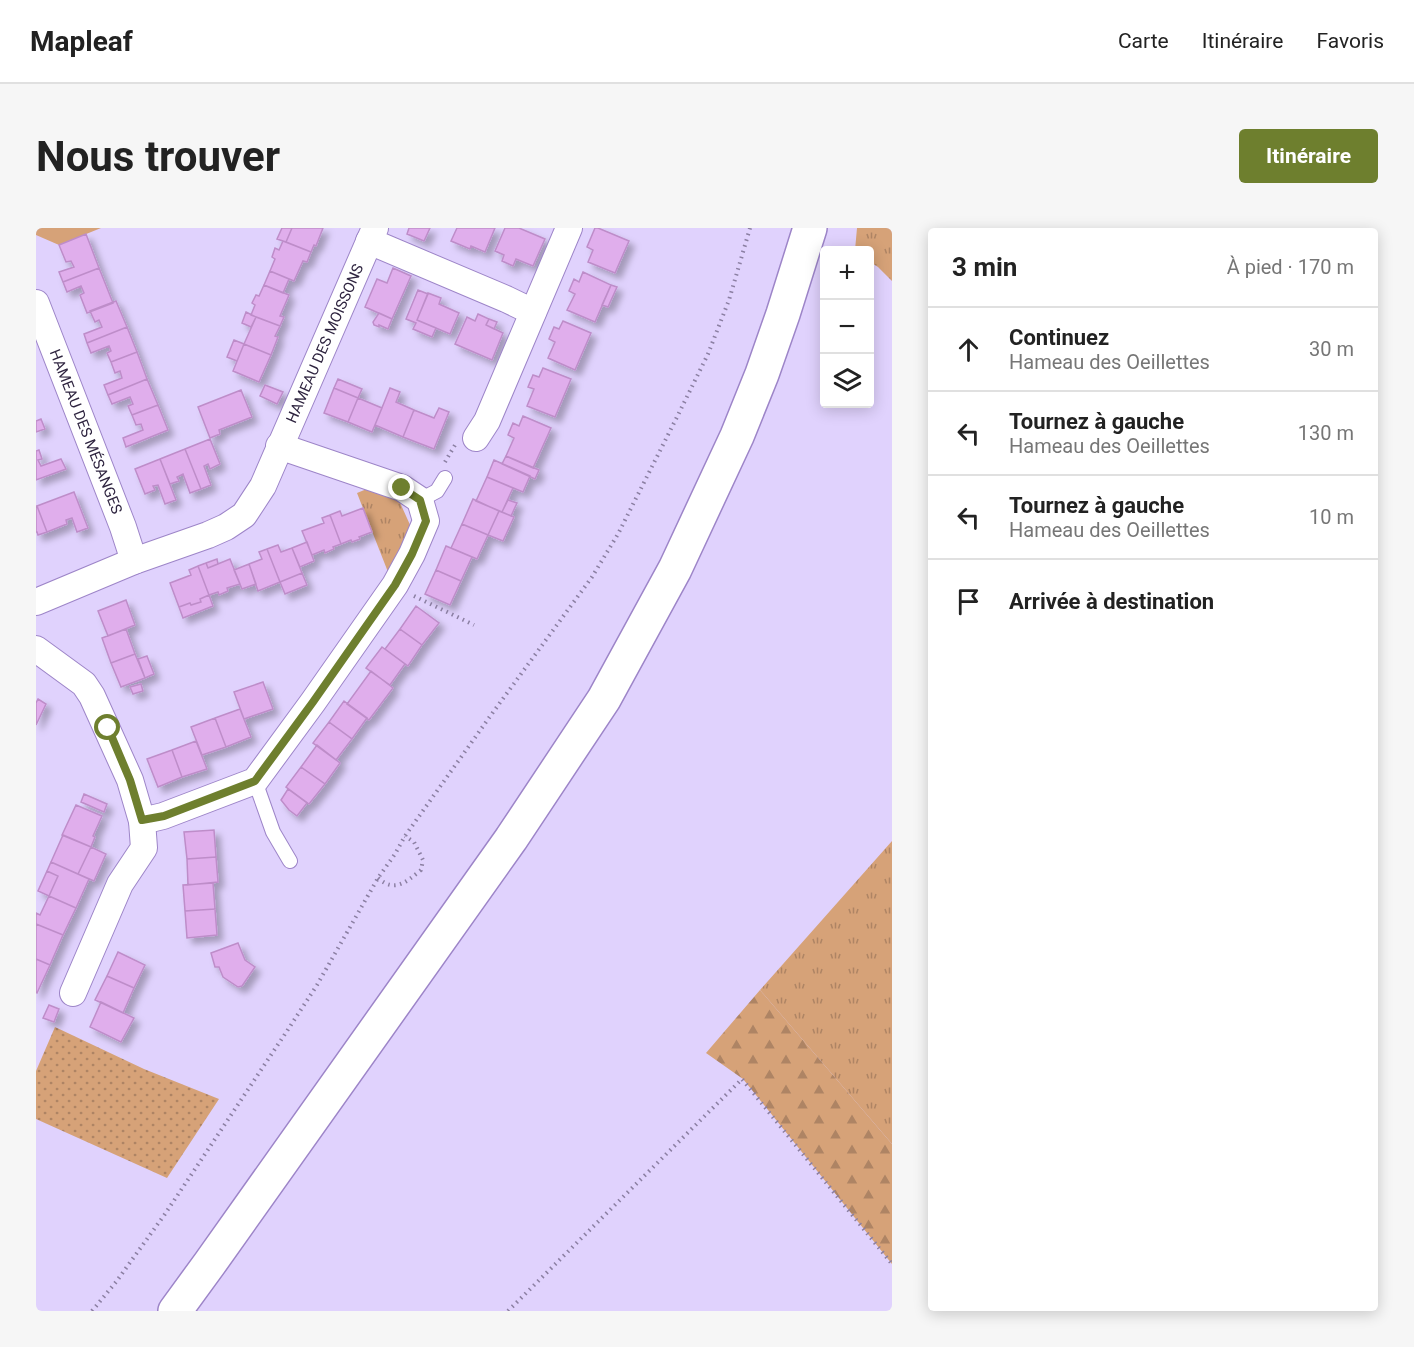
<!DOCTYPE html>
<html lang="fr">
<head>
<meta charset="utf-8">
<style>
	:root { --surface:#fff; --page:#f6f6f6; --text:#222; --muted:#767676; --line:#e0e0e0; --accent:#6e7f2e }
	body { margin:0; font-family:Roboto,sans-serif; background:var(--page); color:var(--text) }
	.controls { position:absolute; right:18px; top:18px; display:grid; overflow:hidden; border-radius:6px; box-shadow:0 3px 15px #0003 }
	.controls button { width:54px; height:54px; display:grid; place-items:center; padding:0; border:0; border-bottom:2px solid var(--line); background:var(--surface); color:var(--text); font:30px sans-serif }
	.stop { position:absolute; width:18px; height:18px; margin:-14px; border:4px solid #6e7f2e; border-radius:50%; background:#fff }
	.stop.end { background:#6e7f2e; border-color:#fff; box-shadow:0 2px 6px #0008 }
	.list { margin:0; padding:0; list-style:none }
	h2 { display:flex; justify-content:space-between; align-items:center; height:78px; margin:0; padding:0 24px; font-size:26px }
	h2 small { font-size:20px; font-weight:400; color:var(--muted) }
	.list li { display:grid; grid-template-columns:39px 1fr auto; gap:18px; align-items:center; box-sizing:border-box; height:84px; padding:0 24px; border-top:2px solid var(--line) }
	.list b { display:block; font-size:22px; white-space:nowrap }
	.list p { margin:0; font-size:20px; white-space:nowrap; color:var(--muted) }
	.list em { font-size:20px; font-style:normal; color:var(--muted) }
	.icon { flex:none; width:33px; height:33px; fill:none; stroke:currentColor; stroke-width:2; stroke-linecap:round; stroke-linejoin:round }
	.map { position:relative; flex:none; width:856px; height:1083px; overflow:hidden; border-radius:6px }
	header { display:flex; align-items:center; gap:36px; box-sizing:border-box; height:84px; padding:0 30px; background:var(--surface); border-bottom:2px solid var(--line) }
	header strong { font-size:28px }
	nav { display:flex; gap:33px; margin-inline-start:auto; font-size:21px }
	.intro { display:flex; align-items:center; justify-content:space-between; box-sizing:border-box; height:144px; padding:0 36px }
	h1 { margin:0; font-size:42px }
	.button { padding:15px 27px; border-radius:6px; background:var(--accent); color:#fff; font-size:21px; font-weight:700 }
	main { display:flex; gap:36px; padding:0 36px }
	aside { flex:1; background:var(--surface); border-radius:6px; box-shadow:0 3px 15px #0003 }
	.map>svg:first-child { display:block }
</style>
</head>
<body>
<header>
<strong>Mapleaf</strong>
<nav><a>Carte</a><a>Itinéraire</a><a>Favoris</a></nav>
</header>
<div class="intro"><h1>Nous trouver</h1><a class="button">Itinéraire</a></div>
<main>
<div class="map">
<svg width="856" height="1083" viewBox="0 0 856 1083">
	<defs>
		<pattern id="grass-tufts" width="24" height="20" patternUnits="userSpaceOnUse" patternTransform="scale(1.5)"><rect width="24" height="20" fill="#d6a278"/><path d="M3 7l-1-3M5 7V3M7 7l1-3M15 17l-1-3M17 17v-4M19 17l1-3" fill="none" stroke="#ae8464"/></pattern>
		<pattern id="forest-firs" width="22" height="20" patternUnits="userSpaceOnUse" patternTransform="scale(1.5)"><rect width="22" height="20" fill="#d6a278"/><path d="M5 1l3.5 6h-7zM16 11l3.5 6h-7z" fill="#ae8464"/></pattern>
		<pattern id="garden-dots" width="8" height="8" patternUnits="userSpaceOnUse" patternTransform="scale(1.5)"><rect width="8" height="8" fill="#d6a278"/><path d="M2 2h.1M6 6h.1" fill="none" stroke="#ae8464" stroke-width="1.8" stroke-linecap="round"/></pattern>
		<filter id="shadow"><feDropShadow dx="5.5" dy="5.5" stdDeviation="3" flood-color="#0004"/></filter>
	</defs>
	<rect width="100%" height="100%" fill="#e0d2fd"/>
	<path fill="url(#grass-tufts)" d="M821,0H856V53L842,39L834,34V22H819Z
		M338,258L361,268L375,299L352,344L321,265Z
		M856,613V916L724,762Z"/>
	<path fill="url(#forest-firs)" d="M724,762L856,916V1036L707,851L670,825Z"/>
	<path fill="url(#garden-dots)" d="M19,799L108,841L183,871L131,950L0,891V843Z"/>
	<path fill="#d6a278" d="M0,0H65L23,17L0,7Z"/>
	<path fill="#e0aeec" stroke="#be8dc9" stroke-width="1.5" filter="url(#shadow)" d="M246,0H256L250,14L241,11Z
		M256,0H287L280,18L278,17L275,24L250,14Z
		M373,0H394L388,13L371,6Z
		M421,0H459L449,24L435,18L434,21L415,13Z
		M469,0H483L509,11L497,38L480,31L477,38L466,33L468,27L459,23Z
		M559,0H562L593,13L579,45L552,34L557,22L551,19Z
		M50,6L63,40L27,54L23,44L38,39L35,33L30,34L23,17Z
		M247,13L275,24L271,34L267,33L258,53L234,43L239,31L236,29L239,20L243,22Z
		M63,40L77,75L51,85L44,67L48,65L45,58L31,64L27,54Z
		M357,40L375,48L356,91L329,79L341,51L351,55Z
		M234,43L253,51L247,65L228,57Z
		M547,44L575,57L559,94L531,82L539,66L533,63L538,51L543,54Z
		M228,57L253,67L244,88L248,89L244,98L215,87L219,77L216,75L220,67L223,68Z
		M575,57L581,59L572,79L566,77Z
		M382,62L392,66L381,92L400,100L396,109L377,101L380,95L370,91Z
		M392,65L405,70L403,76L423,85L414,106L381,92Z
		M80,73L91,99L51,115L48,106L66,99L63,92L59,94L54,83Z
		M210,84L220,89L215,99L206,95Z
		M343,85L356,91L352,101L343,97V99L338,97L337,94Z
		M442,86L453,91L450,97L467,105L456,132L419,116L431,89L439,93Z
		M220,89L244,98L239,108L242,109L235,127L208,116Z
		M453,91L461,94L458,101L450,97Z
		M527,93L555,105L539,142L512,130L519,114L513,111L518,99L523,101Z
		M91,99L101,124L75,134L71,125L75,123L73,118L55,125L51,115Z
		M198,112L208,116L201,133L191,129Z
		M208,116L235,127L223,154L197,143Z
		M101,124L111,151L72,167L68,157L86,150L84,143L79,145L75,134Z
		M507,140L535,151L519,189L491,178L498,161L492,159L497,147L503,149Z
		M111,151L122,177L96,187L92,178L97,176L94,169L76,176L72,167Z
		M302,151L326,161L322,170L298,160Z
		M229,157L247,164L241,176L224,168Z
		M298,160L322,170L312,194L288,185Z
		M354,160L364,164L360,174L378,182L367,209L339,197Z
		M205,162L216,189L183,202L184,206L174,210L162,179Z
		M322,170L346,180L336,204L312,194Z
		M122,177L132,202L90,219L87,210L107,202L105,196L100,197L96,187Z
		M403,180L413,184L398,221L367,209L378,182L398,190Z
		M487,188L515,200L497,240L470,228L478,210L472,207L477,195L483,198Z
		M5,191L9,201L0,204V193Z
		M174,211L184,236L174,241L172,236L168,238L175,257L165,261L149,221Z
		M149,221L165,261L154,265L147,246L141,249L143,253L134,256L124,231Z
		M3,222L6,231L2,232L5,238L25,231L30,241L0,252V223Z
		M470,228L503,242L499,251L466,236Z
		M124,231L140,272L129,276L122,257L117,258L119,262L109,266L99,241Z
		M458,232L494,248L487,264L451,249Z
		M451,249L477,260L466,284L440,273Z
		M38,264L52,300L41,304L36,290L30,292L31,296L11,304L1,278Z
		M437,271L463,283L452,307L426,296Z
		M472,272L481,275L475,288L466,284Z
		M0,278H1L11,304L2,307L1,304H0Z
		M327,280L336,304L323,309L324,311L316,314L315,312L305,316L294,287L304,283L306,288Z
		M463,283L478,289L467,313L452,307Z
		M294,287L305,316L297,319L298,321L289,325L288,322L276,327L266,303L288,295L286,290Z
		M426,296L452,307L441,331L415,320Z
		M271,314L278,333L264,339L256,320Z
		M242,317L245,324L256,320L266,345L244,354L231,321Z
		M410,318L436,329L425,353L400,342Z
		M231,321L244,354L222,363L213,336L226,331L223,324Z
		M181,331L182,336L172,340L170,335Z
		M194,331L204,356L191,360L192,363L183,367L182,364L173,367L162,338L170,335L172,340Z
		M213,336L220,356L206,361L198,342Z
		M162,338L173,367L164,371L165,374L155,377L154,375L143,379L134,355L155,347L153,342Z
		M400,342L425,353L414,377L389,366Z
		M266,345L271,357L249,366L244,354Z
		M173,367L177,378L147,390L143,379L154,375L155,377L165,374L164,371Z
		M90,372L99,397L72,408L62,383Z
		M380,378L403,395L386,417L364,401Z
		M90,401L99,426L75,435L66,410Z
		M364,401L386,417L372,438L349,421Z
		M346,419L369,436L354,457L330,440Z
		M99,426L109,450L85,459L75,435Z
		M111,428L118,446L109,450L102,431Z
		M335,443L357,460L333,492L311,476Z
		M227,454L237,481L208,491L198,464Z
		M105,456L107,463L97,466L94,459Z
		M2,471L10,476L0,497V475Z
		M308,473L331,490L316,511L293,494Z
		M204,481L215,509L190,519L179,490Z
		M179,490L190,519L166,527L155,499Z
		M293,494L316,511L300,532L277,515Z
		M160,513L171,541L146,549L136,522Z
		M281,517L304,535L289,556L265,539Z
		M136,522L146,549L122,559L111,531Z
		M265,539L289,556L273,576L250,559Z
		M252,561L271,575L261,588L253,582L245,572Z
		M48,566L71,576L68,584L45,574Z
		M40,577L66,588L57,608L59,609L55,619L26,607Z
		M178,602L180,629L151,631L148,604Z
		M27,607L55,619L42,646L15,634Z
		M55,619L70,626L58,653L42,646Z
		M180,629L182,654L152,657L151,631Z
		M15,634L53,651L40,680L13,668L22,648L11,643Z
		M11,643L22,648L13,668L2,663Z
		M177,655L179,681L149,683L147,657Z
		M13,668L40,680L27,707L0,696V685L4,687Z
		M179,681L181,707L151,710L149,683Z
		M0,696L27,707L14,737L0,731Z
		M202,715L209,732L219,739L206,758L202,759L187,749L183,739H179L175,725Z
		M82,724L109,737L98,760L71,748Z
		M0,731L14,737L1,765L0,764Z
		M71,748L98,760L87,785L59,772Z
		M65,774L98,790L85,814L54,799Z
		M13,777L23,781L18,794L7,790Z"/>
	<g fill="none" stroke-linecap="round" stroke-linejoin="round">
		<g stroke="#9d85c8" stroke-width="16">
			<path id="lane" d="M384,272L401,263L409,250
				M219,553L237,604L254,633"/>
		</g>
		<g stroke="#9d85c8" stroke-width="28">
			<g id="street">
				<path d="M333,13L470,71L497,84"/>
				<path id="s1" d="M0,75L87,299L98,333"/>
				<path d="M440,210L451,193L533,0"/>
				<path id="s2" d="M0,374L98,333L172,307L190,299L208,287L227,258L339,0"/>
				<path d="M0,421L48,456L56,468L94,552L106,593L108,620L84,656L37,765"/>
				<path d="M106,593L127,588L219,553L277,474L359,357L376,326L390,293L384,272L366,260L243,218"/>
			</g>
		</g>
		<g stroke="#9d85c8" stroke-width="36">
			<path id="primary" d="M139,1083L174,1035L475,611L568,471L639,341L701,208L726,146L747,86L774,0"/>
		</g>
		<path stroke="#8b7fa2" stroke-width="4" stroke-dasharray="1.5 4.5" stroke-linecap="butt" d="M409,234L419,217
			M378,368L438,397
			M342,650C359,665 370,654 385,642L387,632L378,614L369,608
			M56,1083L80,1054L129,986L253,800L281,757L342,650L359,626L369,608L455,487L556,349L582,306L642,187L672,126L693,72L714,0
			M472,1083L706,851L856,1036"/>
		<use href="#lane" stroke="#fff" stroke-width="14"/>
		<use href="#street" stroke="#fff" stroke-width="26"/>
		<use href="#primary" stroke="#fff" stroke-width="33"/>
	</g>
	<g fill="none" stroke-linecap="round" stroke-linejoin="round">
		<path stroke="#6e7f2e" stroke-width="8" d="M72,500L94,552L106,592L128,588L219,553L277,474L359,357L376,326L390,293L384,272L366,260"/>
	</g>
	<g text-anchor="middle" stroke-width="5" stroke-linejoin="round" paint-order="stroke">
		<g font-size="15" fill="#2f2540" stroke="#e0d2fd">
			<text dy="5" stroke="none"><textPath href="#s2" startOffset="416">HAMEAU DES MOISSONS</textPath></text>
			<text dy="5" stroke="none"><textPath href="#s1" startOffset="138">HAMEAU DES MÉSANGES</textPath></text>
		</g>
	</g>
</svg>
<div class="controls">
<button>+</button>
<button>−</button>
<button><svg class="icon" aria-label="layers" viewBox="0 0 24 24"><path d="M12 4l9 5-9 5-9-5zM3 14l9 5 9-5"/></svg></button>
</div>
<div class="stop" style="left:72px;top:500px"></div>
<div class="stop end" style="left:366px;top:260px"></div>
</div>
<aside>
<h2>3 min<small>À pied · 170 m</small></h2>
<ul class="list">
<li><svg class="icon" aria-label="ahead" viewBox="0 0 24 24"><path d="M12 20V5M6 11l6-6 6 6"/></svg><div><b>Continuez</b><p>Hameau des Oeillettes</p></div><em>30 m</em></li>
<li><svg class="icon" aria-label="left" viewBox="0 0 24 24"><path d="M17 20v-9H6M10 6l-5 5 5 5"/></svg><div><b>Tournez à gauche</b><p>Hameau des Oeillettes</p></div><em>130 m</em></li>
<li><svg class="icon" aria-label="left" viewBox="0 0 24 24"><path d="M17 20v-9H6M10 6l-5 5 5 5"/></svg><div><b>Tournez à gauche</b><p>Hameau des Oeillettes</p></div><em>10 m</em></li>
<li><svg class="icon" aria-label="arrive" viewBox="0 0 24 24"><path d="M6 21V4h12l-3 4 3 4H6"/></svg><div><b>Arrivée à destination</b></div></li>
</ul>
</aside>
</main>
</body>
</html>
